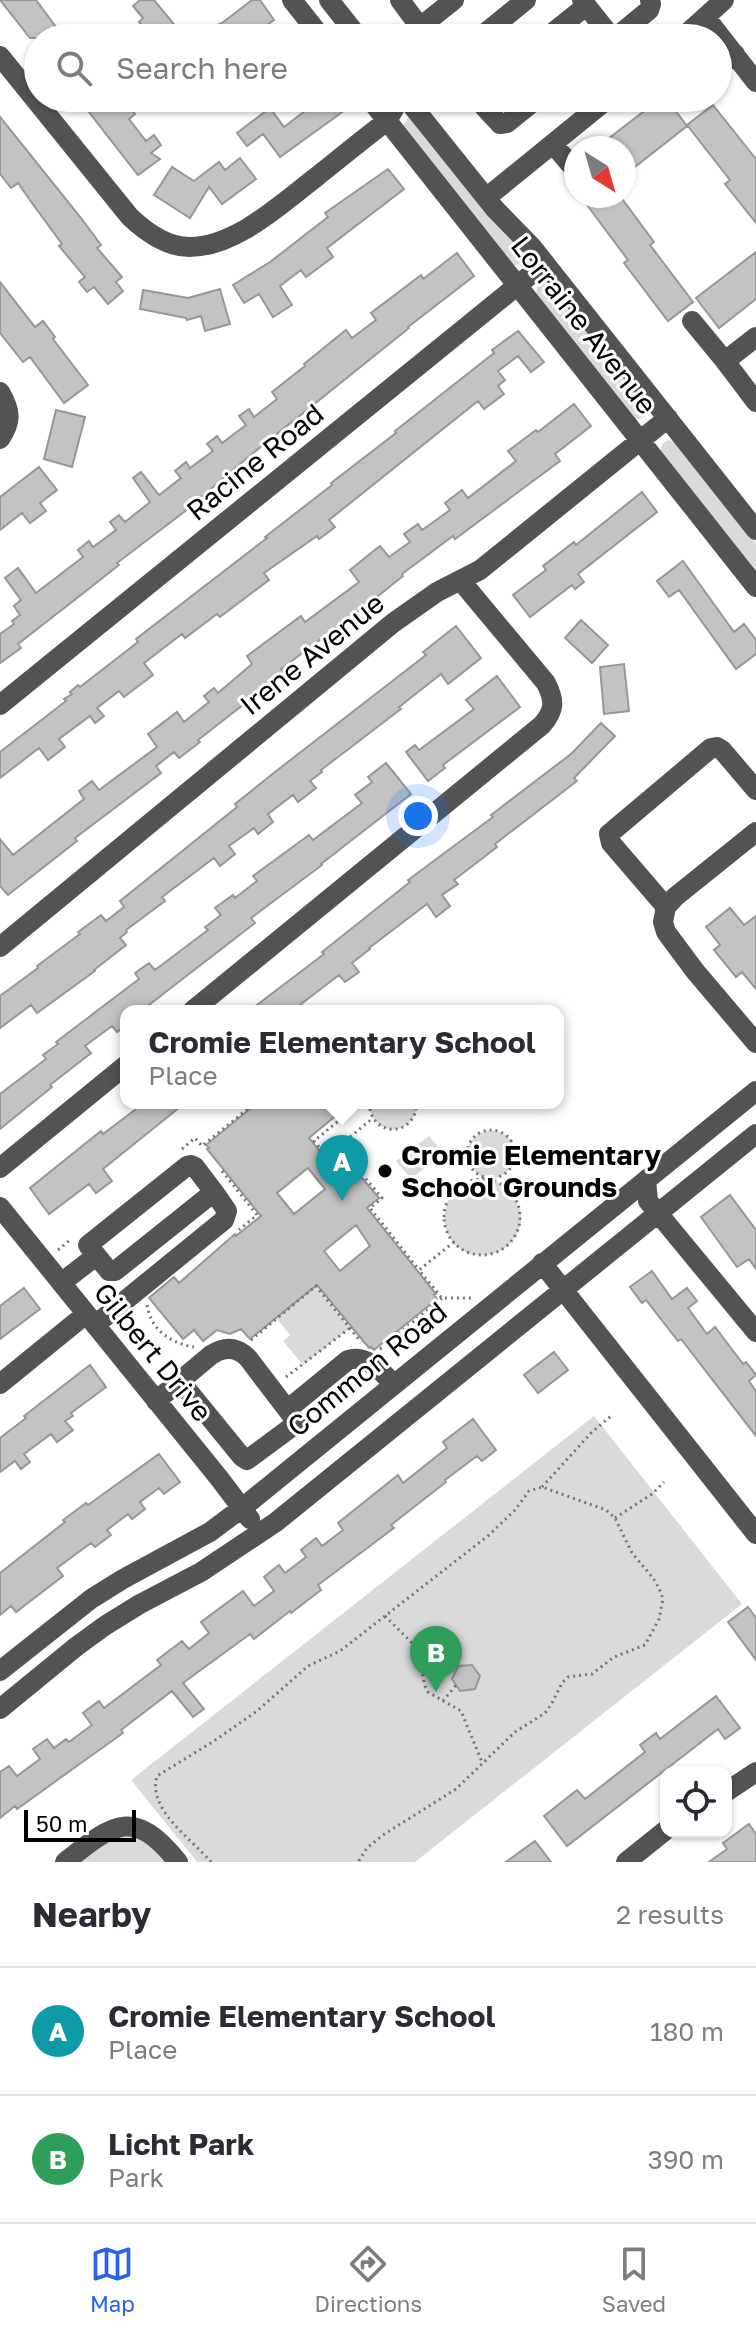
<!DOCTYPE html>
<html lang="en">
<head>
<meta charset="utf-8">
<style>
	:root { --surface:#fff; --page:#f2f2f3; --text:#2b2b33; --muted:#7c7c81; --line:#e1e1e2; --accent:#2563eb }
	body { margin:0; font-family:"Golos Text",sans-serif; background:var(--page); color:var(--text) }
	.controls { position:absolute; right:24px; bottom:24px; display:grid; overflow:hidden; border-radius:16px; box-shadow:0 2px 6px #0004 }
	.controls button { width:72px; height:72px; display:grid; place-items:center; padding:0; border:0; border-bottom:2px solid var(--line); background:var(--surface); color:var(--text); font:40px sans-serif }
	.compass { position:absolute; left:564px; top:136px; width:72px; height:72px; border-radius:50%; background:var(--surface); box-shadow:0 2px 6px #0004; rotate:143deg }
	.scale { position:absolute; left:24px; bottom:20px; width:112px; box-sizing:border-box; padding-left:8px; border:4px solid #000; border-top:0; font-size:22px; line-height:28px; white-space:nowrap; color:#000; -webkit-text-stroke:6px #fff; paint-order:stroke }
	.you { position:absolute; left:418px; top:816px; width:28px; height:28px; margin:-20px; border:6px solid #fff; border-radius:50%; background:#1a73e8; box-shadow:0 0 0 12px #1a73e833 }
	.badge { display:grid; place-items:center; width:52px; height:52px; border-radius:50%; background:var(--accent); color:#fff; font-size:26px; font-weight:700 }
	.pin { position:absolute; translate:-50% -66px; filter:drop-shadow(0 2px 4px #0008) }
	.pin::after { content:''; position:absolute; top:42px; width:28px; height:24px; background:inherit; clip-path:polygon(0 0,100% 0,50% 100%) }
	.popup { position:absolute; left:120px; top:1005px; width:444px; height:104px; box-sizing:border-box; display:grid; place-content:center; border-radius:16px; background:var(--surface); filter:drop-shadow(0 2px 6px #0005); font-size:26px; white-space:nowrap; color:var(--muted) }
	.popup b { font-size:30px; color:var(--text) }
	.popup::after { content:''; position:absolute; left:50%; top:100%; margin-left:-16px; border:16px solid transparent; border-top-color:var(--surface) }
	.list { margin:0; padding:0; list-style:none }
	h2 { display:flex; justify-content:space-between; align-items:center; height:104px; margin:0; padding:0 32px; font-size:34px }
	h2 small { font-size:26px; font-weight:400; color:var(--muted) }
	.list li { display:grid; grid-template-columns:52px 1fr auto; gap:24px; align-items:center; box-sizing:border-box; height:128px; padding:0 32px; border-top:2px solid var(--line) }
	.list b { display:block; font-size:30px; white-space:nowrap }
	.list p { margin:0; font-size:26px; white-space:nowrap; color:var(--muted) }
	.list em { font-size:26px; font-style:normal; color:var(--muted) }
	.icon { flex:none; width:44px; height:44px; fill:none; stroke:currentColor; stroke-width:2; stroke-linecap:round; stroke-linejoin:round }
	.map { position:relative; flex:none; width:756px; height:1862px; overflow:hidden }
	.search { position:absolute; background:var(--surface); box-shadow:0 2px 6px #0004; left:24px; right:24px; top:24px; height:88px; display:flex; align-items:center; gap:20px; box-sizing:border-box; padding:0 28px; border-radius:44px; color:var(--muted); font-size:30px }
	.sheet { height:360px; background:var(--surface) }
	nav { display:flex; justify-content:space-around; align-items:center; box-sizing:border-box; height:112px; border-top:2px solid var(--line); background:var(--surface); font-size:22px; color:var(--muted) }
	nav a { display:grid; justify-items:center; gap:4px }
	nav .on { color:var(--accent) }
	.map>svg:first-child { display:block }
</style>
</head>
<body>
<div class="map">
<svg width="756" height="1862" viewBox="0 0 756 1862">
	<rect width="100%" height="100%" fill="#fff"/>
	<path fill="#dadada" d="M408,118H411L527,254L525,262L514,266L403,126Z
		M545,282L549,283L649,409C649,416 642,420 635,419L536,295L537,287Z
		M669,440L677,443L756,543V575L660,452L662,444Z
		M369,1103H417L418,1104C414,1138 371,1138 369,1103Z
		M488,1130C524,1131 525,1172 492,1179C515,1191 532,1215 513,1240C507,1249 497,1254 486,1255C437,1260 425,1186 484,1178C461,1164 460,1139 488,1130Z
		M429,1136L443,1153L411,1179L396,1161Z
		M316,1286L350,1328L303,1365L283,1341L290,1335L277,1319Z
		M594,1416L742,1604L415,1862H197L131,1780Z
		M131,1836L144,1839L166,1862H78L110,1838Z"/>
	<path fill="#c3c3c3" stroke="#979797" stroke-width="2" fill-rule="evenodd" d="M0,0H36L59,31L57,32L62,38H30Z
		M140,0H154L177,28L164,38H152L139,22L143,18L133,6Z
		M252,0H260L274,20L267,25L273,33L266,38H262L259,33L252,38H187L222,23Z
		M78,98H122L135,114L129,119L146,141L154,135L161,145L151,153L160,159L138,175Z
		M322,98H336L345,110L280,157L263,134L247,146L237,133L270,108L284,127Z
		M661,98H666L687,126L631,170L624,160V148H614L608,139Z
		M713,105L756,159V223L725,184L730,180L687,125Z
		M0,117L81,218L101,245L97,248L122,277L116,282L123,291L108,304L94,287L87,292L79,282L85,277L59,246L62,244L32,203L18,183L11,188L0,174Z
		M240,158L256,179L222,204L209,187L190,218L154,195L172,167L194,181L219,162L225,170Z
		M388,169L404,189L327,248L333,257L306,277L301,270L280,286L292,305L273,317L259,294L244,303L233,285L270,262L328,217L325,213Z
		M598,196H620L654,242L650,245L693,302L668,321L624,263L628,260L587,205Z
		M756,252V299L719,328L696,298Z
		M457,253L474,276L408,327L409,328L247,458L184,512L117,563L119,565L86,591L18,644L21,648L0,663V634L14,624L12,621L20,615L14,606L21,600L5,578L18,568L36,593L83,557L78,550L89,541L93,547L116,530L110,522L119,515L125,522L150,502L133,478L141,472L159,495L181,478L175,471L186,462L190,468L213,451L207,444L217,436L222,443L246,425L239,416L249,409L254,417L277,399L272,392L305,366L304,364L336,338L346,330L352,338L376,320L371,313L421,275L423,279Z
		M0,282L35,327L43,321L55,337L53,339L88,385L64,403L30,357L23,362L0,333Z
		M220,289L230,324L205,331L201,316L187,320L186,318L140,309L143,290L188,298Z
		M518,331L544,362L531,372L518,356L498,371L505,380L498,386L504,394L484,409L478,401L329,520L335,527L319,539L317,536L264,573L269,580L220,617L217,614L185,638L182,634L144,663L153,675L124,697L119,691L97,708L104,716L95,723L90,716L59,739L65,747L48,760L39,748L0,778V752L66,701L64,699L72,694L70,692L78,685L80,687L138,642L136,639L267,538L265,537L332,485L331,483L396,433L395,431L494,353L492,350Z
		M574,404L591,426L555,454L560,461L455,539L453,536L402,574L403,576L368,604L281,669L284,673L198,740L200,742L179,758L174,752L156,766L161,773L75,838L77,841L8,895L0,886V839L13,855L84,799L79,791L92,781L99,790L157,747L148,734L177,712L184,722L209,702L204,696L214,688L218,693L252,664L247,656L301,616L305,622L359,582L350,570L380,546L389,557L410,542L404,534L418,524L422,530L432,523L450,510L445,503L462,490L468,498L516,461L508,451L536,430L538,432Z
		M56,410L85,417L72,467L44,459Z
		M39,467L57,490L40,503L46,511L30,523L22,513L0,530V497Z
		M642,492L657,512L578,574L584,582L575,589L572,585L530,617L513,595L546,570L543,566L574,542L576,545Z
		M683,561L734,632L744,624L756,640V654L736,669L679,590L669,597L657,581Z
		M581,620L608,645L592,663L565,638Z
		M456,626L481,658L448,684L441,674L399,707L401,709L321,770L322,772L310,781L316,788L298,802L293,795L268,814L273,822L258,834L254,828L229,846L235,854L220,866L214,858L162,897L165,901L126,930L127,932L120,938L126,945L94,970L95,971L37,1013L31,1005L0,1028V996L38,968L37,966L80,934L78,932L101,915L106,921L124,907L120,901L237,807L235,804L275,772L426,655L423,652Z
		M624,664L629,711L604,714L600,667Z
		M497,676L520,707L443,765L445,768L428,781L406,752L415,745L419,750L474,709L466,700Z
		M601,723L615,736L574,778L577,781L495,844L497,847L454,880L458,884L442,895L450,906L436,917L427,904L369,948L370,949L352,963L359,972L345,982L339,975L292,1011H249L324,954L322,952L410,882L408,880L493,817L491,815L571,754Z
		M386,763L411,794L321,864L322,865L251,918L255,923L141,1011H126V1025L117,1032L112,1026L85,1046L91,1053L50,1085L52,1087L0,1129V1094L46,1059L43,1055L58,1044L56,1042L139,979L135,973L149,963L155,970L208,930L205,927L221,915L215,908L233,895L235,898L257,881L253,876L309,835L313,840L362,803L355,795L372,782L368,777Z
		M730,908L744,925L756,916V989L742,972L736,977L714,950L720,945L706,927Z
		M144,1103H185L103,1169L112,1181L96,1193L89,1184L49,1214L30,1188L101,1131L103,1134Z
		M257,1103H351L309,1138L344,1181L356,1171L379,1198L367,1208L436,1294L434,1295L437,1299L374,1350L371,1347L369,1348L317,1285L250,1339L241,1329L230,1334L217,1330L203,1341L194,1330L183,1339L149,1298L174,1277L179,1283L235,1234L236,1236L261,1216L207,1149L209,1148L206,1145ZM308,1168L325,1189L294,1214L277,1193ZM356,1225L370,1246L340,1271L324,1251Z
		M730,1195L756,1230V1269L749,1259L737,1267L701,1217Z
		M652,1271L672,1299L687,1288L697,1301L688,1308L707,1334L715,1327L743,1364L746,1362L756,1375L749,1381L756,1391V1436L681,1339L678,1341L646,1300L642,1303L630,1287Z
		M24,1288L40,1309L0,1339V1306Z
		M554,1352L568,1370L538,1393L524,1375Z
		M90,1365L106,1387L71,1413L73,1416L65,1421L73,1430L57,1442L51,1434L24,1454L30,1462L21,1469L15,1461L0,1472V1438L26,1418L24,1416Z
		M473,1419L496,1450L482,1461L477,1456L445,1480L446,1482L391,1525L394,1528L318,1585L321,1590L291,1613L290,1611L254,1639L250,1634L183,1683L204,1709L193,1717L172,1691L121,1730L123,1733L95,1753L17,1809L15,1806L0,1818V1772L9,1766L17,1776L40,1759L33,1749L47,1739L54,1748L66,1739L69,1742L92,1725L83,1713L99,1701L104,1708L161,1665L157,1660L182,1641L189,1649L209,1633L201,1622L243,1591L254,1606L274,1591L264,1577L279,1565L285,1573L306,1557L301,1550L316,1538L322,1546L343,1530L338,1523L398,1475L403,1483L447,1448L443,1442Z
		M159,1454L180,1482L164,1494L159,1488L140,1502L145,1509L132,1519L128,1514L107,1530L111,1535L95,1547L91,1543L57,1568L63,1576L16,1612L11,1606L0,1615V1573L65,1522L63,1520L86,1503L88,1505Z
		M748,1607L756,1618V1660L728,1622Z
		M472,1665L480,1676L475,1689L460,1691L452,1679L458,1666Z
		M716,1696L740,1728L725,1739L718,1729L567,1846L544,1816L577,1790L585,1799L645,1752L640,1745L656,1733L660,1739Z
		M749,1824L756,1834V1862H709L727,1849L723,1843Z
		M535,1841L551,1862H506Z"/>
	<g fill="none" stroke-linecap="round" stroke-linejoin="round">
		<path stroke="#757575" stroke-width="3" stroke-dasharray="2 4" stroke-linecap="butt" d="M369,1103C371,1138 415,1138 417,1103
			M343,1110L347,1114L314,1141L345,1178L357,1168L382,1198L370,1208L419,1270
			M467 1154a24 24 0 1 1 48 0a24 24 0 1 1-48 0Z
			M182,1149L195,1138L202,1146L255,1103
			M327,1156L373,1118
			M222,1171L257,1215L239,1230
			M444 1217a38 38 0 1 1 76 0a38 38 0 1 1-76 0Z
			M454,1242L419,1270L442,1298H474
			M58,1250L70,1240
			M147,1305C151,1330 170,1343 194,1347
			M251,1340L316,1286L361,1342
			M380,1349L442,1298
			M286,1377L350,1328
			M542,1487L591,1433L611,1416
			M615,1518L652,1494L664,1482
			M385,1616L417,1648L425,1686L428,1692L461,1711L482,1762
			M443,1701L456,1685
			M211,1862C192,1839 147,1810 157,1776L214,1741L257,1711L308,1666L340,1651L385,1616L489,1535L515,1510L529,1491L542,1487L606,1510L615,1518L632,1553L653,1578L659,1588L663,1599L659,1619L645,1645L614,1657L592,1674L568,1677L562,1683L551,1705L545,1713L515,1732L456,1789L383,1835L367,1848L358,1862"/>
		<path stroke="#535353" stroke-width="20" d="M292,0L322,38
			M329,0L359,38
			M400,0L428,38
			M582,0L612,38
			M706,18L756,82
			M420,27L454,0
			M479,38L526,0
			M546,38L586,6
			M615,38L649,10L651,4L650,0
			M682,38L724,0
			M0,56L130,217C146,232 166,247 189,247C235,247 280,205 315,178C339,159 363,139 387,121L394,109
			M718,67L735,54
			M369,98L756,587
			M406,98L495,209L532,247L756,530
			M476,98L500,124L507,123L538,98
			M553,144L576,171
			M486,198L609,98
			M692,321L725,361
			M756,337L725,361L756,402
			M0,392C11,411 12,421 0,439
			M0,705L545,263
			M756,832L675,897L666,907L663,922L666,932L695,971L756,1043
			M666,907L611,843L609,834L711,748L717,747L722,750L756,790
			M0,947L393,623L437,592L480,570L668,418
			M192,1011L542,725C555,710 555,701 546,683L461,581
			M191,1165L195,1167L214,1192L115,1271H109L88,1245L187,1166Z
			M0,1168L126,1065
			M646,1180L648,1201L756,1332
			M0,1207L219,1478L250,1519
			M542,1263L756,1534
			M61,1283L96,1256
			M95,1325L224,1220L227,1211L214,1192
			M0,1384L86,1314
			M156,1401L211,1355C225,1346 237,1347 248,1358L296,1421L293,1426L247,1460L242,1457L180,1381
			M288,1409L348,1360C366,1354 382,1371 393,1384
			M0,1671L91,1599L123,1579L210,1532L242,1508L756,1091
			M0,1709L77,1646L106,1625L140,1604L201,1572L276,1522L756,1134
			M726,1792L756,1772
			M65,1862C113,1824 133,1806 178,1862
			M626,1862L666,1830"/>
	</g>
	<circle fill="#000" stroke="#fff" stroke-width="3" cx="385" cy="1171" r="8"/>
	<g text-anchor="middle" stroke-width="6" stroke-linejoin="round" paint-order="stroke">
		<g font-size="28" fill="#000" stroke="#fff">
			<text transform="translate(584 325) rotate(52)" y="10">Lorraine Avenue</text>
			<text transform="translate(255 462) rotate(-39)" y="10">Racine Road</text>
			<text transform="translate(312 654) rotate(-39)" y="10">Irene Avenue</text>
			<text transform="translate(153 1352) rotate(51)" y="10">Gilbert Drive</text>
			<text transform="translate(367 1369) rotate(-39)" y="10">Common Road</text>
		</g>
		<g font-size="28" font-weight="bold" fill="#000" stroke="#fff" text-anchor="start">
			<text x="401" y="1165">Cromie Elementary<tspan x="401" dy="32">School Grounds</tspan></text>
		</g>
	</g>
</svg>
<div class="controls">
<button><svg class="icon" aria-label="locate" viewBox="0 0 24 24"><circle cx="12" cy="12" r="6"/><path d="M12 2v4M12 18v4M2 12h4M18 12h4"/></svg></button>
</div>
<svg class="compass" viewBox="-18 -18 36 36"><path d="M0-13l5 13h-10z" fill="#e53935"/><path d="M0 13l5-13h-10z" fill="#7c7c81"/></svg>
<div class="scale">50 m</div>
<div class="you"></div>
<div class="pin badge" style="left:342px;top:1201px;background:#0f9aa8">A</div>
<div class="popup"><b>Cromie Elementary School</b>Place</div>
<div class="pin badge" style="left:436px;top:1692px;background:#2e9e5b">B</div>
<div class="search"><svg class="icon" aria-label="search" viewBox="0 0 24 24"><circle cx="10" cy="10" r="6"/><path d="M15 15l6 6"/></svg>Search here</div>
</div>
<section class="sheet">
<h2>Nearby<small>2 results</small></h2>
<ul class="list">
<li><span class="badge" style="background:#0f9aa8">A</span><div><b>Cromie Elementary School</b><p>Place</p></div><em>180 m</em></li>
<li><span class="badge" style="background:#2e9e5b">B</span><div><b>Licht Park</b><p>Park</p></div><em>390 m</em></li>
</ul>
</section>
<nav>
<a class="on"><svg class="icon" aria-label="map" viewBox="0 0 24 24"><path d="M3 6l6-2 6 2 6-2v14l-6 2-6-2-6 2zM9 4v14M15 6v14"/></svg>Map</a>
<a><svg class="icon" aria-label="directions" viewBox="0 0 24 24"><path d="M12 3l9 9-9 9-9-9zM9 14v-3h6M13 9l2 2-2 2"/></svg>Directions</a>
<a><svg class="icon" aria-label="saved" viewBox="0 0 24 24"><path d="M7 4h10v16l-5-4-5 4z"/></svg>Saved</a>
</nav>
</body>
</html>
